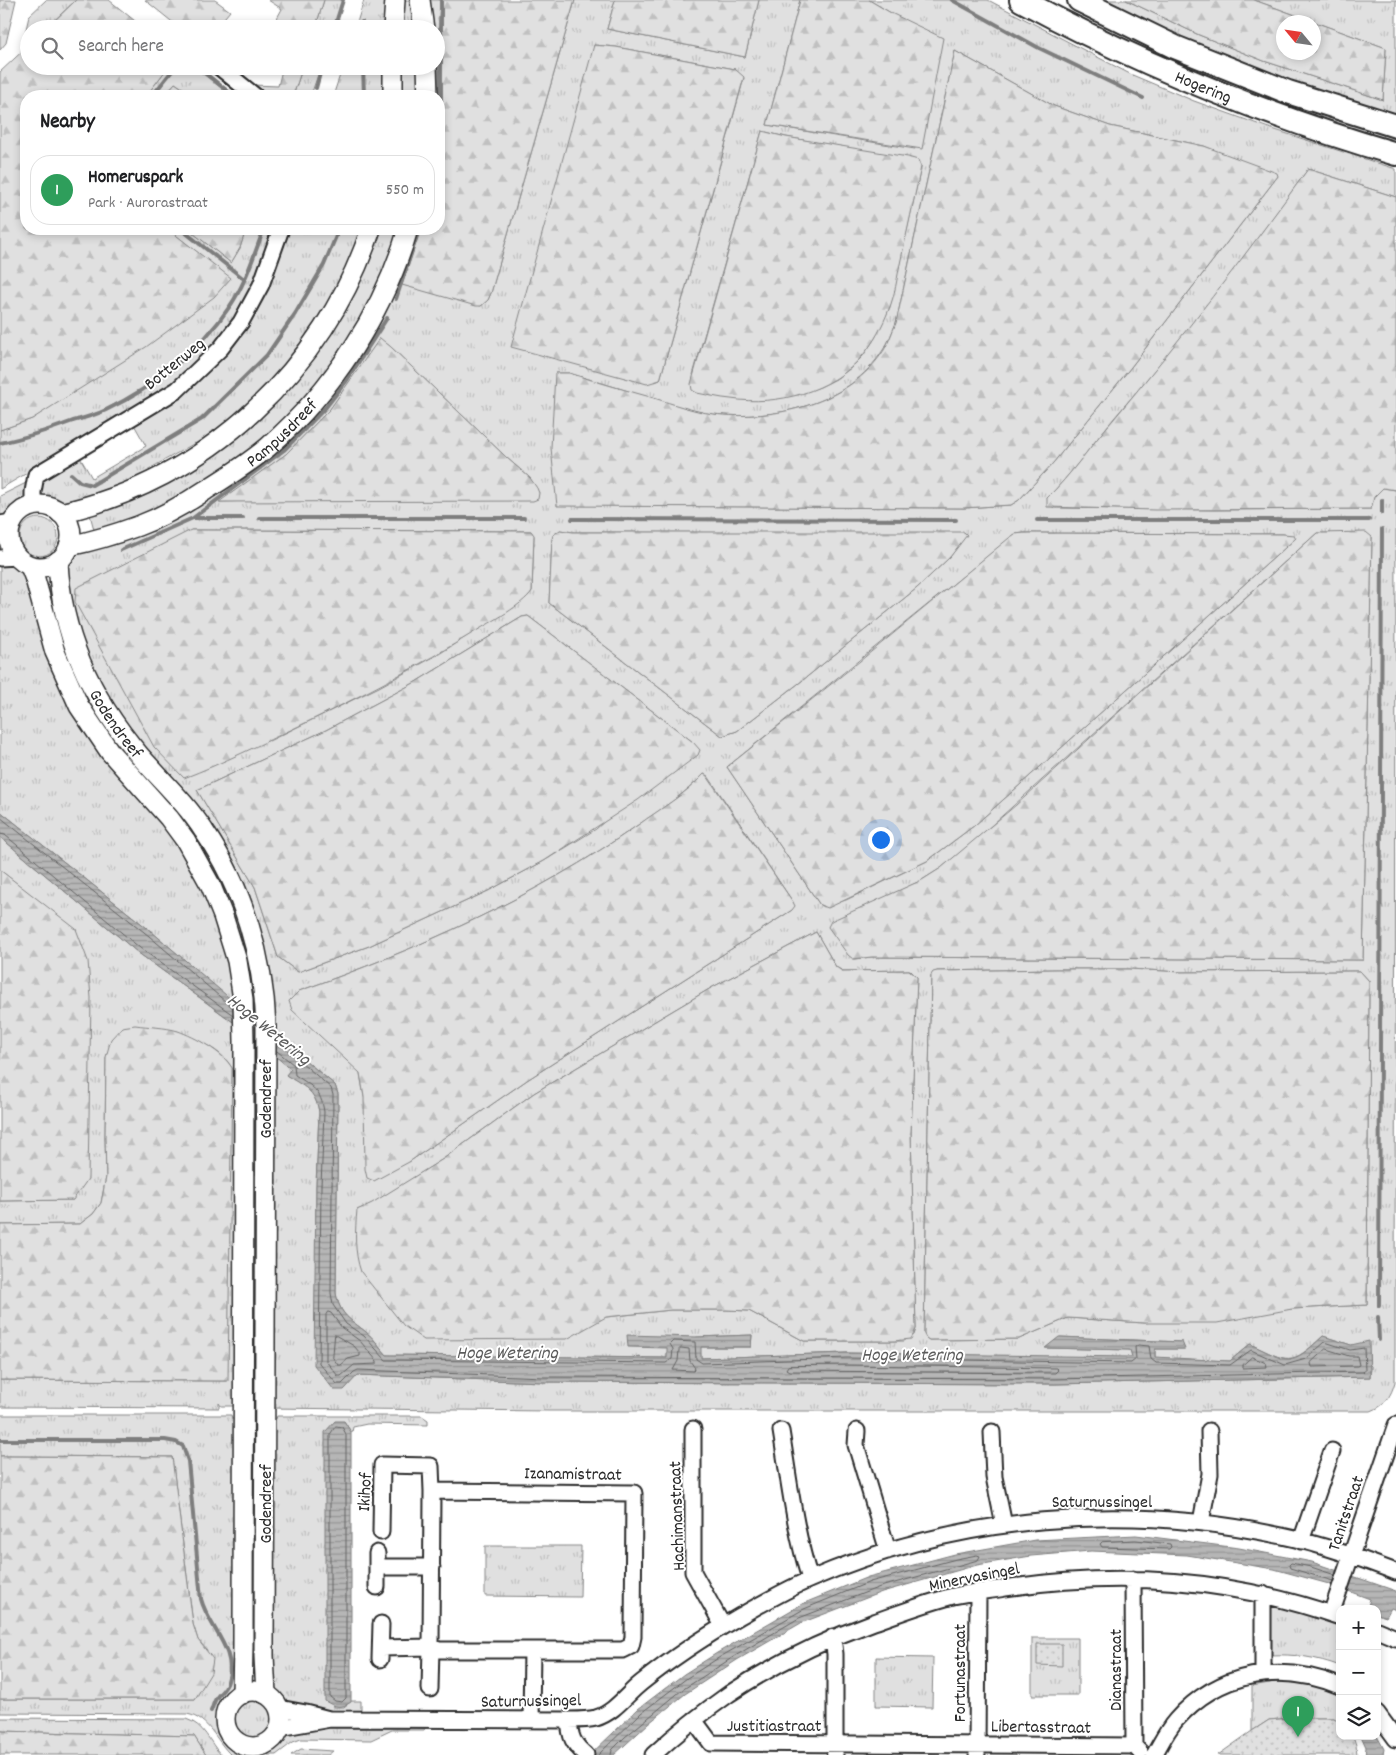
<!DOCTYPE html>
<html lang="en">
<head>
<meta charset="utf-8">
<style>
	:root { --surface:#fff; --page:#f6f6f6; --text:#202124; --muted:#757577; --line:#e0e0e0; --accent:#d1495b }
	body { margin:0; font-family:Dekko,sans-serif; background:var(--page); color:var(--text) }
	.controls { position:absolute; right:15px; bottom:15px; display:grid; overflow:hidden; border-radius:10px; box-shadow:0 2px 8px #0003 }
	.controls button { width:45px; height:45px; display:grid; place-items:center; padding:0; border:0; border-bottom:1px solid var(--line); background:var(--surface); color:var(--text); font:25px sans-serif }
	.compass { position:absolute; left:1276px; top:15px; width:45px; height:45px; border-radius:50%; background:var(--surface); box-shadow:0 2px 8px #0003; rotate:299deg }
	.you { position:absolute; left:880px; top:839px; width:18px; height:18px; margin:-12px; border:4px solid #fff; border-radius:50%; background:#1a73e8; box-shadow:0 0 0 8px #1a73e833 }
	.badge { display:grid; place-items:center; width:32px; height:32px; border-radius:50%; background:var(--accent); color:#fff; font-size:16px; font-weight:700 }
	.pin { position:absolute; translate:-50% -41px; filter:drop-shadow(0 1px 2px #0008) }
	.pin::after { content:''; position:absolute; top:26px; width:18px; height:15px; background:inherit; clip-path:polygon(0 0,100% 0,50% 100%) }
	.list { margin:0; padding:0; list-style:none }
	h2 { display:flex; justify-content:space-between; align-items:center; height:65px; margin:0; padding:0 20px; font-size:21px }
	h2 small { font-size:16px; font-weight:400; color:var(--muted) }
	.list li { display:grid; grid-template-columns:32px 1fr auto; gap:15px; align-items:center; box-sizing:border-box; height:70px; margin:0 10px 10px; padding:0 10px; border:1px solid var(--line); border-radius:20px }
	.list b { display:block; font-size:19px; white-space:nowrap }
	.list p { margin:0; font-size:16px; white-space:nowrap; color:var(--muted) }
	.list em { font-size:16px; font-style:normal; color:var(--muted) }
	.icon { flex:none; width:28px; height:28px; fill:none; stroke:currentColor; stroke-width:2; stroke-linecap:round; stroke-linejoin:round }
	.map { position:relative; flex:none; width:1396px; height:1755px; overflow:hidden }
	.search { position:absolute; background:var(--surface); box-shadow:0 2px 8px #0003; left:20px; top:20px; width:425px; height:55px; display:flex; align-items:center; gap:12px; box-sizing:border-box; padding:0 18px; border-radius:28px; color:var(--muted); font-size:19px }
	.panel { position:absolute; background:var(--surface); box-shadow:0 2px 8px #0003; left:20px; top:90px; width:425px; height:145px; border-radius:20px }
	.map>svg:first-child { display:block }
</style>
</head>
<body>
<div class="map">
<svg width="1396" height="1755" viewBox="0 0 1396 1755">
	<defs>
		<pattern id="grass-tufts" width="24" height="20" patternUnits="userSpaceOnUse" patternTransform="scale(1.25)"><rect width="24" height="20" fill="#e0e0e0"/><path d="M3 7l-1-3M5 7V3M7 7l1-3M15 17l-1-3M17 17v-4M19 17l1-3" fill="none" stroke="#c0c0c0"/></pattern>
		<pattern id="forest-firs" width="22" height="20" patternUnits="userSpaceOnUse" patternTransform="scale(1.25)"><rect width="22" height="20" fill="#e0e0e0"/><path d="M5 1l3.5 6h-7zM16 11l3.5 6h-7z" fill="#c0c0c0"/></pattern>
		<pattern id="park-dots" width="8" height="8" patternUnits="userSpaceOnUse" patternTransform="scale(1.25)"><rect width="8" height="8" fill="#e0e0e0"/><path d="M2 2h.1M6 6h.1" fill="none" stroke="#c0c0c0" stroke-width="1.8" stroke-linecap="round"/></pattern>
		<pattern id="water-rules" width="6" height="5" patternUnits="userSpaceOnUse" patternTransform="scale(1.25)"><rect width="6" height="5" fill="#b6b6b6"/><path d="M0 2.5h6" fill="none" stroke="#949494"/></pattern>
	</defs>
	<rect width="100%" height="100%" fill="#fff"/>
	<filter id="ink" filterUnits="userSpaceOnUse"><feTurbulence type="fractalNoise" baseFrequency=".02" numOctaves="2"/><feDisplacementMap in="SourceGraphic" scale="10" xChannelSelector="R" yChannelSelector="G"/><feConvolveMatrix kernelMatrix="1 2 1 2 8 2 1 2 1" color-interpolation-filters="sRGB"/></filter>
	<g filter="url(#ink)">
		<path fill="url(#grass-tufts)" stroke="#868686" fill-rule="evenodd" d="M46,0H76L45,29H29V45L21,52L29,16Z
			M324,0H343L333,29H315Z
			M364,0H392L390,29H355Z
			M399,0H415L419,29H397Z
			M423,0H440L438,36L439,96H431L436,66V29H427Z
			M575,0H615L607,29L745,57L759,0H800L767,125L915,149L891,13L869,0H988L1130,74L1194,101L1266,127L1396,169V197L1308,169C1247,255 1183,338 1115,417C1092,444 1072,474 1047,498L1054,508L1214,510L1371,509L1374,497L1383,488L1396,490L1395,1382C1391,1396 1385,1406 1371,1411H549L268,1408L269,1051L291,1069L286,1075C304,1087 315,1089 319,1112L316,1186V1217L344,1390L357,1375L543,1382L1055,1384L1370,1377L1371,1366L1351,1345L1323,1336C1290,1367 1289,1362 1250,1344L1230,1361L1155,1358V1349H1184L1182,1342L1060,1337L1046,1348L1131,1350L1132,1358L846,1353L701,1358L700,1347H751L752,1335L697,1337L668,1348L667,1358L387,1355C380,1348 374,1338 366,1332C350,1319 340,1316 336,1293L338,1094L335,1085L288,1046L283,1039L273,1035L248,910L117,720L73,631L66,562L76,554L113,540L302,419L412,229H421L403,285L481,306L488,300L491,293ZM594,45L616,47L735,69L744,78L660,380L655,382ZM955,51L1054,106L1110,126L1204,146L1278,176L1131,367L1053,463L1019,500L1011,505L964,508L623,506L556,373H569C599,382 628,391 657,400C675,405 694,412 713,414C773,421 849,405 883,350C889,342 892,332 896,323ZM762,131L786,137L917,160L921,167L890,307L875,338L863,356L851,368L836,379L820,387L797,395L693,375ZM380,339L391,347L507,458L530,478L539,493L220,502L286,454L330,409ZM191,530L531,531L534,536L532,591L528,596L517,604L439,654L379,687L269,741ZM560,530L573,532L965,533L966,535L950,557L917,588L803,680L737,731L722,736L549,603L552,539ZM1024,533L1283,534L1294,536L1296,538L975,825L927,861L846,900L823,907L820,905L727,767L1015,534ZM1317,533L1372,537L1363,960L872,957L854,959L888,896L922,880L941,868L973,842ZM528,616L693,742L596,829L544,861L488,891L369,946L298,972L278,957L255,887L197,790L326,730L414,683L522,617ZM704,774L708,776L793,902L792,910L527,1080L409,1162L364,1097L360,1073L299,991C417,950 535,897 638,825C660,810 685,794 704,774ZM816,932L836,967L843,971L910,970L917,977L911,1133L916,1329L914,1335L904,1341H804L749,1311L726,1310H671L606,1317L357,1210L372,1204L443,1159L534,1093L711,988ZM1056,969H1129L1181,972L1360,971L1369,981L1367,1305L1292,1309L1144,1323L1068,1318L1019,1339L929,1340L926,1338L924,1334L931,975L937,971Z
			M1107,0H1126L1199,35L1264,61L1383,100L1386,48L1254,0H1396V116L1260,73L1194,46Z
			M1084,12L1396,134V145L1251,99L1079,22Z
			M169,66H193L231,96H194L175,83L164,96H146Z
			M303,66H321L311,95L293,96Z
			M343,66H390V96H333Z
			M397,66H422L423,96H397Z
			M168,229H188L231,263L240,248L246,229H276L250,291L235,319L216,343L169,387L137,408L0,489V430L32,419L230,278Z
			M285,229H367L337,299L262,398L196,445L195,443L149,469L150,472L135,485L61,506L45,497L40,491L41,477L78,454L92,478L146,446L132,421L218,356Z
			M376,229H404L364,321L301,407L214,481L96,537L89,511L267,404Z
			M28,482C27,502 18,512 0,520V496Z
			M20 537a19 19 0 1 1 38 0a19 19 0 1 1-38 0Z
			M0,562C12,563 20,568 28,577L47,639L209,889L240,1008L152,932L0,811Z
			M55,581L75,656L186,811L240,910L262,1026L249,1016L234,936L144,785L74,687L40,583Z
			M0,837L137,952L240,1027L241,1406H221L219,1403V1408L0,1407V1380L227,1381L232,1068C221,1048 197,1041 177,1031L106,1057L105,1137L106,1177L101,1203L93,1214L80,1224L0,1225V1201L73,1200L30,894L0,870Z
			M248,1034L261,1045L260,1406H248Z
			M0,1415H231L232,1419H241L235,1691C223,1703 216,1718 225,1735C229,1742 234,1747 237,1755H231C215,1740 210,1719 187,1714L0,1713V1699H195L202,1687L207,1650L198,1640L193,1624L172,1457L0,1456Z
			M277,1416H422L428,1420V1425L367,1424L353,1427L352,1432H351L344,1421L334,1707H344L351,1701H361V1714L295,1708L282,1702L274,1694L268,1419H276Z
			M250,1432H259L260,1676H246Z
			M485,1546H581L580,1597L485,1596Z
			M1270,1605H1274L1340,1625V1666C1316,1657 1294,1654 1270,1655Z
			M1032,1638H1078V1695H1032Z
			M876,1657L933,1658L932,1707L876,1706Z
			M1275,1682C1298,1682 1319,1685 1340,1696V1722L1334,1718H1290L1269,1720L1252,1731V1686Z
			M234 1719a19 19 0 1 1 38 0a19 19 0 1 1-38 0Z
			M0,1718L186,1719C205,1725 209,1742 221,1755H206L194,1736L0,1731Z
			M346,1724L427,1726L424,1730H392L371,1740L301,1739L293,1742L276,1755H268L272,1746L286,1732Z
			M301,1749L333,1751L328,1755H291Z"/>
		<path fill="url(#forest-firs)" stroke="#868686" fill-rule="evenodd" d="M0,0H16L6,43L0,50Z
			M76,0H109L145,29H46Z
			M145,0H215L230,11L215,29H181Z
			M268,0H324L315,29H271L282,9Z
			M440,0H575L491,293L488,300L481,306H476L402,285L421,229H439L438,36Z
			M615,0H759L745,57L607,29Z
			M800,0H869L891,13L943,38L922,149L767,125Z
			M1126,0H1254L1386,48L1383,100L1264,61L1199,35ZM1284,22H1314V52H1284Z
			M29,45V66H169L146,96H26V229H168L231,278L214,297L146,347L32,419L0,430V72Z
			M594,45L616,47L735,69L744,77L660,380L647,384L511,347Z
			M955,51L1054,106L1110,126L1204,146L1277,173L1278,176L1131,367L1053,463L1019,500L1011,505L964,508L557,506L551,448L555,373H569C597,382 625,390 654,398C673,404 693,411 713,414C773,421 849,405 884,350C889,342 892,332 896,323Z
			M283,66H303L293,96H267L253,85L278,86Z
			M175,83L194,96H164Z
			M762,131L786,137L908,157L918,160L921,167C914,199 907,232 900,264C897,278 895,295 889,309C883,325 874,342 863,355C833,392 776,406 731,399C719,398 708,395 697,393L692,390L691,384Z
			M1308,169L1396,197V490L1383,488L1374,497L1371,509L1155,510L1047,507V498C1071,475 1090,446 1113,420C1181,339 1246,255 1308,169Z
			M188,229H246L240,248L231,263Z
			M380,338L391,347L507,458L530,478L537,488L539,493L538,499L533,501L219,502L286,454L330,409Z
			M191,530L531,531L534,535L532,591C523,605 491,622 476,631C419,666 359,697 299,726C261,744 223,763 184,778L154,747L75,602L76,588Z
			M560,530L573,532H964L967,535L950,557L917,588L803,680L737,731L722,736L549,603L552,539L553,535Z
			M1366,532L1372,537L1363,960L872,957L853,959L848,955L828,927L831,921L922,880L941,868L1016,805L1317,533Z
			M1024,533L1283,534L1294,535L1296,538L975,825L927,861L828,908L820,905L727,767L860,661L1009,538L1015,534Z
			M528,616L693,742L700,750L698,755L638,800L544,861L488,891L369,946L298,972L278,957L255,887L197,790L326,730L414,683L522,617Z
			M704,774L707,776L793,902L795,906L792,910L527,1080L409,1162L374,1181L367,1178L365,1169L364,1097L360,1073L292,1010L289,1001L299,991C417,950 535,897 638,825C660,809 686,794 704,774Z
			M0,870L76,929L88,961L91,998L88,1179L73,1200L0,1201Z
			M816,932L836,967L842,971L909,970L917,977L911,1133L916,1329L911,1339L894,1341H804L749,1311L726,1310H671L606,1317L567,1339L424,1340L404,1326L361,1272C354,1252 355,1231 357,1210L372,1203L443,1159L534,1093L711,988Z
			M1056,969H1129L1181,972L1360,971L1369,981L1367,1305L1292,1309L1217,1323H1144L1068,1318L1019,1339L929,1340L926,1338L924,1334L931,975L933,972L937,971Z
			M135,1025C149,1027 165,1027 178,1031C195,1037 223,1052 232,1068L228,1381L0,1380V1225L80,1224L93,1214L101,1203L106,1177L105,1137L106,1057L111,1039L122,1027Z
			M0,1456L172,1457L193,1624L198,1640L213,1659L211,1673L195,1699H0Z
			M0,1731L194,1736L206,1755H0Z"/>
		<path fill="url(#park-dots)" stroke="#868686" d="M1037,1644H1062V1666L1037,1665Z
			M1290,1718H1334L1340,1722V1736H1353L1356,1745L1357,1755H1218L1252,1731L1269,1720Z"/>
		<path fill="url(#water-rules)" stroke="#7e7e7e" d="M0,811L152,932L273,1035H279L288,1046L335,1085L338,1094L336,1293C340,1316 350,1319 366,1332C374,1338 380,1348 387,1355L667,1358V1348L628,1347L627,1335L697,1337L752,1335L751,1347H701V1358L846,1353L1132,1357L1130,1350L1045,1348L1059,1337L1182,1342L1185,1349H1155V1357L1230,1361L1250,1344C1289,1362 1290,1368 1323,1336L1351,1345L1369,1341L1370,1377L1055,1384L543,1382L358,1375L344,1390H334L314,1365L316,1186L319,1112C315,1089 304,1087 286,1075L291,1069L240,1027L137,952L0,837Z
			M335,1421H344L351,1432V1702C341,1709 335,1707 325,1701V1432Z
			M1136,1535L1239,1548L1312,1562L1396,1591V1610L1391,1608L1386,1617L1377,1614V1609H1367L1370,1599L1329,1584L1274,1569L1187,1555L1091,1551L1031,1556L977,1565L882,1592L801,1623L737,1660L685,1694L649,1723L614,1755H590L638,1709L684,1674L717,1653L802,1604L868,1577L955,1554L1035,1540Z
			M1361,1736H1377L1384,1749L1383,1755H1365L1366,1747Z"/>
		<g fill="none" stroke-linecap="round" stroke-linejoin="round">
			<path stroke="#636363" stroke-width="1" d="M0,817L149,936L233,1008
				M0,834L5,835L140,948L233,1015
				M277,1051L294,1065L295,1075C313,1087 321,1090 324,1112L321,1186L319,1363L337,1384H342L354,1372L358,1370L544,1377L1055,1379L1363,1372L1365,1370L1364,1348L1350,1350L1325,1342L1306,1359L1285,1365L1251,1350L1230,1365L1156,1363L1151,1359L1149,1346L1138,1345L1135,1347L1136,1359L1131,1363L847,1358L702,1363L696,1359L695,1342L673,1341L670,1344L673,1349L672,1359L666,1363L386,1360L364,1336L346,1324L333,1305L331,1293L333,1095L331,1088L277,1041
				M328,1312L331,1313L342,1328L360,1341L377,1361V1364L354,1365L341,1376H338L326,1361V1315Z
				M335,1335L354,1346L360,1353V1356L348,1359L341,1365H338L333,1358Z
				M681,1348L689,1349L690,1361L695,1368L694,1371L673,1370L678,1361L679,1350Z
				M1326,1349L1349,1356H1357L1359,1365L1357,1366L1312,1367L1311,1363Z
				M1252,1357L1266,1363L1267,1367L1243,1368V1365Z
				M847,1365L1056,1368L1058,1370L1055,1373L789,1371L786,1369L788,1366Z
				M336,1426L342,1427L346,1434V1698L342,1702L335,1701L330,1697V1435Z
				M1136,1540L1170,1544L1171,1547L1169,1549L1102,1547L1100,1544L1102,1542Z
				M1333,1581L1290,1568L1289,1565L1291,1563L1311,1567L1335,1575
				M598,1755L641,1713L687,1678L720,1657L804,1609L870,1582L956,1559L977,1555L980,1556L978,1560L880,1587L799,1618L735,1656L682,1690L625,1737L612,1750L611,1755"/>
			<path stroke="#7e7e7e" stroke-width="4" d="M952,0L1039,48L1143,98
				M362,22V29
				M334,29L343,0
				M196,66L234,96
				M363,66L364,96
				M316,88L322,66
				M152,96L176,66
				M439,132L441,117V0
				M181,229L244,279
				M396,299L419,229
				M0,443C25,438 49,430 73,421C84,418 96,415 106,410C154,387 201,350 230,306C246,283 254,254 264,229
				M71,474L80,482L92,485L202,419L267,355L295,314L324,265L339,229
				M1382,513V500
				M193,518H243
				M259,518H524
				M572,519L956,520
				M1037,520H1369
				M121,550L193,518L284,450L326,407L347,380L387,318
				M1379,1306L1382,529
				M1378,1317L1379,1340
				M0,1440H165L176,1442L183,1446L188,1461L201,1599C208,1627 238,1650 228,1681C227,1687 221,1692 217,1697C214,1701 213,1706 211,1711"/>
			<g stroke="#2b2b2b" stroke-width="19">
				<path id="minor" d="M218,66L255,96
					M33,506V492L36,475L177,390L221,348L241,322L261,285L281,229
					M0,524L12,522
					M0,558L17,557
					M693,1429V1572L723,1626
					M781,1431C789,1480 795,1532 810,1579
					M857,1431L856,1445L888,1551
					M992,1432L994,1477L1004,1525
					M432,1491L634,1493L633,1637L631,1646L623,1650H439L431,1647Z
					M1201,1522L1210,1474L1209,1431
					M381,1532L382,1465L431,1466L432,1491
					M1301,1541L1332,1451
					M377,1567H432
					M1133,1579L1134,1746L1140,1752
					M377,1587V1553
					M1263,1594V1673
					M1331,1614L1396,1425
					M1377,1630L1396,1638
					M833,1637L835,1654V1755
					M381,1648L431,1647L430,1689
					M380,1659L381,1624
					M279,1708L306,1713L329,1719
					M1377,1713L1396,1739
					M531,1720L532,1650
					M569,1720C570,1737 573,1744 586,1755
					M694,1720L711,1743L1134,1746
					M279,1728L330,1719L569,1720C578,1720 588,1720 596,1718C614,1713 627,1694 641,1683C672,1658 706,1636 740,1616C763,1603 787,1589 811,1579C959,1515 1125,1502 1282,1536C1321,1544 1359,1558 1396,1572
					M653,1755C677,1733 702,1713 729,1694C774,1664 824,1640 874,1622C900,1613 926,1603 953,1596C970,1592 988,1591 1005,1588C1121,1571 1228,1578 1340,1617
					M977,1755L978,1592
					M1154,1755C1161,1743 1167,1730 1176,1720C1219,1671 1282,1662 1340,1686"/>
			</g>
			<g stroke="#2b2b2b" stroke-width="22">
				<g id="major">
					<path d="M420,0L424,29"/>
					<path d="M393,29L395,0"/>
					<path d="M393,66V96"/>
					<path d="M427,66L428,96"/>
					<circle cx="40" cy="536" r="31"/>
					<path d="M60,513C206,481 324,370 371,229"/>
					<path id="s1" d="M69,546C93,541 116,534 138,526C162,517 185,504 206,490C227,477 249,463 268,447C333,390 384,312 408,229"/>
					<path id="s2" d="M58,561C61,635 93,701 140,756C162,781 186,803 204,831C243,888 264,958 266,1027L264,1656L266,1694"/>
					<path d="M30,566L35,579L55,652L79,706L110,752L169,818L186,841L211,886L223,916L237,961L243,999L244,1041L243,1646L242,1694"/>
					<circle cx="253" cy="1719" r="28"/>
				</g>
			</g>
			<g stroke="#2b2b2b" stroke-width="26">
				<g id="highway">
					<path id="s3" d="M1021,0C1140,64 1266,116 1396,154"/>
					<path d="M1079,0L1175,47L1288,92L1396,126"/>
				</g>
			</g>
			<use href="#minor" stroke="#fff" stroke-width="15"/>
			<use href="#major" stroke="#fff" stroke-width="19"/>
			<use href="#highway" stroke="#fff" stroke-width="22"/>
		</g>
	</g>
	<g text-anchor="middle" stroke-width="4" stroke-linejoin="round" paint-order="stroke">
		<g font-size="18" fill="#2b2b2b" stroke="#fff">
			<text dy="6" stroke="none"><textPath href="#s3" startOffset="202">Hogering</textPath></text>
			<text transform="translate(174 363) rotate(-39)" y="6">Botterweg</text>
			<text dy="6" stroke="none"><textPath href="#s1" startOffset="244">Pampusdreef</textPath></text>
			<text dy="6" stroke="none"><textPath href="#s2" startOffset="175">Godendreef</textPath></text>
			<text transform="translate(265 1099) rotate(-90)" y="6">Godendreef</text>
			<text transform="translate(573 1473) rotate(1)" y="6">Izanamistraat</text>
			<text transform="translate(364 1492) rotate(-87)" y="6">Ikihof</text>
			<text x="1102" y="1507">Saturnussingel</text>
			<text transform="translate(265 1504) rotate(-90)" y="6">Godendreef</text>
			<text transform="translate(1345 1513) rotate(-71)" y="6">Tanitstraat</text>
			<text transform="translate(676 1516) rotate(-92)" y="6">Hachimanstraat</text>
			<text transform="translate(974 1576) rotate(-11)" y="6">Minervasingel</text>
			<text transform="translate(1115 1670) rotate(-90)" y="6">Dianastraat</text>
			<text transform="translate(959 1673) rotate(-90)" y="6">Fortunastraat</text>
			<text transform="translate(531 1700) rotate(-1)" y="6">Saturnussingel</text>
			<text x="774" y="1731">Justitiastraat</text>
			<text transform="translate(1041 1726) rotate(1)" y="6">Libertasstraat</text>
		</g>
		<g font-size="19" font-style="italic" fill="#5c5c5c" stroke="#fff">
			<text transform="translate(270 1028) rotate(39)" y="7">Hoge Wetering</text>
			<text x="507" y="1358">Hoge Wetering</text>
			<text x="912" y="1360">Hoge Wetering</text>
		</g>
	</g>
</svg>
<div class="controls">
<button>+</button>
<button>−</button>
<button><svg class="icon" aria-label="layers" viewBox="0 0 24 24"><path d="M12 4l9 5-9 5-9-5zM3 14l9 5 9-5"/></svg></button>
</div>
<svg class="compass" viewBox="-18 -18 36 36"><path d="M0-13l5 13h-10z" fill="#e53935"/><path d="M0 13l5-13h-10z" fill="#757577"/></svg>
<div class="you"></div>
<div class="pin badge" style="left:1298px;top:1737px;background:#2e9e5b">1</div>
<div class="search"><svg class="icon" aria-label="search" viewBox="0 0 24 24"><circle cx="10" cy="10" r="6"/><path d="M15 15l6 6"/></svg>Search here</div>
<section class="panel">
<h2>Nearby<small></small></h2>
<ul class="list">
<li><span class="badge" style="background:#2e9e5b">1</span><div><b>Homeruspark</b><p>Park · Aurorastraat</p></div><em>550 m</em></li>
</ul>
</section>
</div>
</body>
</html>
